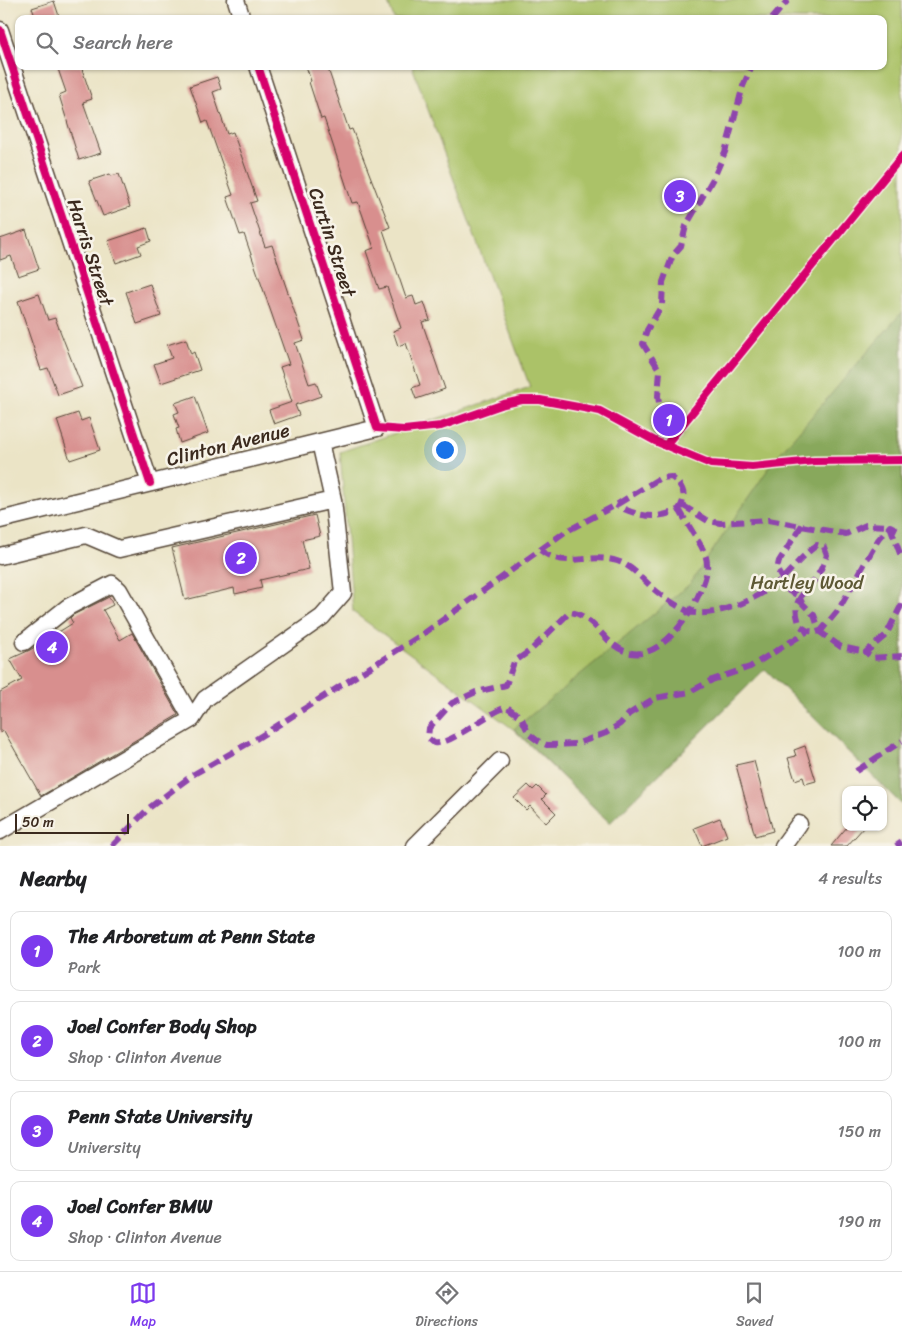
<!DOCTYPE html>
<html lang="en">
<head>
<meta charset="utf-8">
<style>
	:root { --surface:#fff; --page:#f2f2f2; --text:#202124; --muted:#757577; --line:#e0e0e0; --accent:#7c3aed }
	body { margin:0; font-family:Sriracha,sans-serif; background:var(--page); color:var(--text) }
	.controls { position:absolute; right:15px; bottom:15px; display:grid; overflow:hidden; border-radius:10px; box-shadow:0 1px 4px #0004 }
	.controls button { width:45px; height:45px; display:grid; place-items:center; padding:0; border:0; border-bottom:1px solid var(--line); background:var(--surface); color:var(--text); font:25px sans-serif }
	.scale { position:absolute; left:15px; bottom:12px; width:114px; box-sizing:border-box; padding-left:5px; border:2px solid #3b2a1e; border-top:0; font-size:14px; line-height:18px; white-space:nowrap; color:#3b2a1e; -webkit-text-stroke:4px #f7f3e8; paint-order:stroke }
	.you { position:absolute; left:444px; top:449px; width:18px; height:18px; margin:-12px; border:4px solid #fff; border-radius:50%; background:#1a73e8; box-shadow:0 0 0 8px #1a73e833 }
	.badge { display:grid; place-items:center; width:32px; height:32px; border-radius:50%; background:var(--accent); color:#fff; font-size:16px; font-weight:700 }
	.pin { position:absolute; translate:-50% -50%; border:2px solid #fff; box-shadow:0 1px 5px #0006 }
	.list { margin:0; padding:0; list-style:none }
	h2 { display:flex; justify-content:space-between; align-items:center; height:65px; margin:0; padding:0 20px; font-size:21px }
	h2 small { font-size:16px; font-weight:400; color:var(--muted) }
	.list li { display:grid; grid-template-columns:32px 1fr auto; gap:15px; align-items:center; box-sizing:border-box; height:80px; margin:0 10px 10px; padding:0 10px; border:1px solid var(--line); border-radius:10px }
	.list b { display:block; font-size:19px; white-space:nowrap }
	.list p { margin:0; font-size:16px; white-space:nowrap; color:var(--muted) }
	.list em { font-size:16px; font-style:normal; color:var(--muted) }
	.icon { flex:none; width:28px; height:28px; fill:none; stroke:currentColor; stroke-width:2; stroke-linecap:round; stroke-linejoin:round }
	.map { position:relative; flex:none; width:902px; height:846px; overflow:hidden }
	.search { position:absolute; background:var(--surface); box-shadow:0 1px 4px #0004; left:15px; right:15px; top:15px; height:55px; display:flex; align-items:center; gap:12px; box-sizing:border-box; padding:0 18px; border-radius:10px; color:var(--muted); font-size:19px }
	.sheet { height:425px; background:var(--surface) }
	nav { display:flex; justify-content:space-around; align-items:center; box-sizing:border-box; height:70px; border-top:1px solid var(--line); background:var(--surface); font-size:14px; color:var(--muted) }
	nav a { display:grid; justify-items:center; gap:2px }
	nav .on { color:var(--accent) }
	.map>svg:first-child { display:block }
</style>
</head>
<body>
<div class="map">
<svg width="902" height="846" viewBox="0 0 902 846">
	<rect width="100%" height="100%" fill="#f7f3e8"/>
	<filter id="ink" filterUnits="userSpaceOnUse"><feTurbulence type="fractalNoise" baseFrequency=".02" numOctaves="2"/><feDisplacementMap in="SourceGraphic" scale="10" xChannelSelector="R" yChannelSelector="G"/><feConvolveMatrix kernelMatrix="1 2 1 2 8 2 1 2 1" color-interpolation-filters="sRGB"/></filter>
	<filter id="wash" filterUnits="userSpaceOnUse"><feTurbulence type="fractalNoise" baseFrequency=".0096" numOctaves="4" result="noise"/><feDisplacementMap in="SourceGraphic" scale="20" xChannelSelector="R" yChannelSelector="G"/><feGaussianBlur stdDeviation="1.12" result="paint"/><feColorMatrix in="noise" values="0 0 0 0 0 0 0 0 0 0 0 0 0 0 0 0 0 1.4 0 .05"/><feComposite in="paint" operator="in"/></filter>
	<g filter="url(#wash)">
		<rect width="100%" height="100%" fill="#ebe4c6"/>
		<path fill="#abc267" stroke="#737642" d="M387,0H902V805L765,669L610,823L513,729L353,612L340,452L530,387L412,66H883V19H394Z"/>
		<path fill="#88a85c" stroke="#62693d" d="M902,312V805L765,669L610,823L514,729L690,584L775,459Z"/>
		<g id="blocks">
			<path fill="#d88f8e" d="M54,1L60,19H36L32,8Z
				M57,66H81L92,99L83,102L101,153L79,160L59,95L66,92Z
				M306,66H327L349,130L352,129L390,227L383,230L406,298L413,296L416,305L424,302L430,320L422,322L445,389L416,399L412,388L420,385L406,343L398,346L393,331L401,328L387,287L379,289L366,251L374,248L358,202L352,203L324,118L321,119L309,82L311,81Z
				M217,77L221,89L213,92L227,134L233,132L246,169L257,201L250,203L265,247L272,245L285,284L304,340L295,343L309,384L316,382L321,396L295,405L299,415L274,424L269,410L292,402L280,367L289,364L244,234L240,235L227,197L233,195L207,121L203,123L190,86Z
				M110,174L111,176L119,174L130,207L103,216L89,181Z
				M147,228L151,241L138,246L141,254L116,263L108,241Z
				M26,230L39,269L18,276L11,256L0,260V239Z
				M150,284L161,316L137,324L126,292Z
				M39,294L48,320L55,318L82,387L58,395L48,368L41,370L18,301Z
				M186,339L191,354L194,352L200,370L161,383L154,364L172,358L167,345Z
				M195,396L208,433L180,443L176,429L179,428L174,414L179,412L175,403Z
				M78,413L81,421L89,418L100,450L70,460L57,420Z
				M315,515L320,536L302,540L309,569L260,580L262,588L235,594L234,588L185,600L172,548Z
				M109,597L113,605L103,610L120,640L132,633L178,715L41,796L4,731L0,733V692L22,680L10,659L30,650L73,623L70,618L73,615Z
				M805,746L816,781L805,784L803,777L795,780L788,758L796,756L794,750Z
				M754,761L773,831L755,836L736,765Z
				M528,785L533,790L537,786L546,795L542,799L556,813L546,823L530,806L526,810L514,798Z
				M720,818L727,836L702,846L694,828Z
				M847,827H864L847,846H831Z"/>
		</g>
	</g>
	<g filter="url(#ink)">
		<use href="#blocks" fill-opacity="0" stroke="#554637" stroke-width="1"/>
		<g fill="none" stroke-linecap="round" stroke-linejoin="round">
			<g stroke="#554637" stroke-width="19">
				<path id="minor" d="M236,0L242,19
					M0,30L150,483
					M0,520L377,428L258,66
					M0,556L86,535L119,549L333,500
					M24,642L68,607L112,584L119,590L192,719
					M0,831L192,719L205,699L322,617L343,593L333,500L320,442
					M415,846L500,761
					M783,846L799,824"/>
			</g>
			<use href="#minor" stroke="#fff" stroke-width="16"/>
			<path stroke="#8e44ad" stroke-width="6" stroke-dasharray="12 6" stroke-linecap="butt" d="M772,19L788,0
				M673,435L660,410L658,396L660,371L643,344L647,330L662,305L663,282L673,255L681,246L686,226L715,175L725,152L743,86L752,66
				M682,505L708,521L720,523L768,520L846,534L866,525L890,526L902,559
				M679,509C707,560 720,555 690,612C715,619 764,596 783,578C795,566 802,556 817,545L824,547L827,555C823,565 819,575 812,583C798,600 792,603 800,626L808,631L820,632L839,609L878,540L890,526L902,532
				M802,525L779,561L777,570L789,591L799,596L802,603L814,615L820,632L841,647L866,652
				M540,550C565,570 588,552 617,561C634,566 646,584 660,594C669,601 679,607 690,612C670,642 640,672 607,639C597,629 585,613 570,612L531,650L514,662L506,685L476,692L452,703L429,728L428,738L434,743C450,746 486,713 507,707L521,717L529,734L538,741L547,745L576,744L606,733L620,724L629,714L655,698L690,692L712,680L750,667L808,631
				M902,604L886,635L866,652L872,658L902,656
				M856,771L902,741
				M112,846L149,808L194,774L256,739L423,634L565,532L616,505L660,478L671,477C683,485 688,496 679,509C658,521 636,516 616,505
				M896,846L902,842"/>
			<g stroke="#f7f3e8" stroke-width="11">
				<path id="cycleway" d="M0,30L150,483
					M258,66L377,428L404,430L441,426L504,404L522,400H540L600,411L655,441L711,464L752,467L814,461L902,460
					M665,446L902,156"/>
			</g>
			<use href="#cycleway" stroke="#d6006c" stroke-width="8"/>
		</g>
	</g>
	<g text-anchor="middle" stroke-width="5" stroke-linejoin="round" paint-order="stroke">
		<g font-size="19" fill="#3b2a1e" stroke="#f7f3e8">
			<text transform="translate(333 242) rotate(72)" y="7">Curtin Street</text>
			<text transform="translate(91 252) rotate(72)" y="7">Harris Street</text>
			<text transform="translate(228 444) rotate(-14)" y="7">Clinton Avenue</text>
		</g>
		<g font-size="19" fill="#5d5834" stroke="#f7f3e8">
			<text x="807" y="589">Hartley Wood</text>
		</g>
	</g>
</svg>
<div class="controls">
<button><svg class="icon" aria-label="locate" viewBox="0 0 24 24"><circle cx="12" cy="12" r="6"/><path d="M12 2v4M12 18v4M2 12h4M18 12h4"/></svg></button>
</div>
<div class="scale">50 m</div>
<div class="you"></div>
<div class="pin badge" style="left:669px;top:420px">1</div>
<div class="pin badge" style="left:241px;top:558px">2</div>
<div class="pin badge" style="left:680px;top:196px">3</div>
<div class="pin badge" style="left:52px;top:647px">4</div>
<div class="search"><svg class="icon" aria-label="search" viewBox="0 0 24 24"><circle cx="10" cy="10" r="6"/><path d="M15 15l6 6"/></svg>Search here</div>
</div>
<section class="sheet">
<h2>Nearby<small>4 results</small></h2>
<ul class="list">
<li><span class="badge">1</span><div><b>The Arboretum at Penn State</b><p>Park</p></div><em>100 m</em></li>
<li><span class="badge">2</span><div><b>Joel Confer Body Shop</b><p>Shop · Clinton Avenue</p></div><em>100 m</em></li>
<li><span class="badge">3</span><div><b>Penn State University</b><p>University</p></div><em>150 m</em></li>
<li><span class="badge">4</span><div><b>Joel Confer BMW</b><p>Shop · Clinton Avenue</p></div><em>190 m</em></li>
</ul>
</section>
<nav>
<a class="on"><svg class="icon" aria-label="map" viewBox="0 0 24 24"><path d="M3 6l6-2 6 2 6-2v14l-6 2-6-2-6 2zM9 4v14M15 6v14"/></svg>Map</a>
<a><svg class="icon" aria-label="directions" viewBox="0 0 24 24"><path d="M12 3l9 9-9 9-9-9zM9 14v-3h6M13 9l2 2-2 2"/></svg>Directions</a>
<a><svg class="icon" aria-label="saved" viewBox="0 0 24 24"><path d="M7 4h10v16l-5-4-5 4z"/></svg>Saved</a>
</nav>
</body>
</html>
